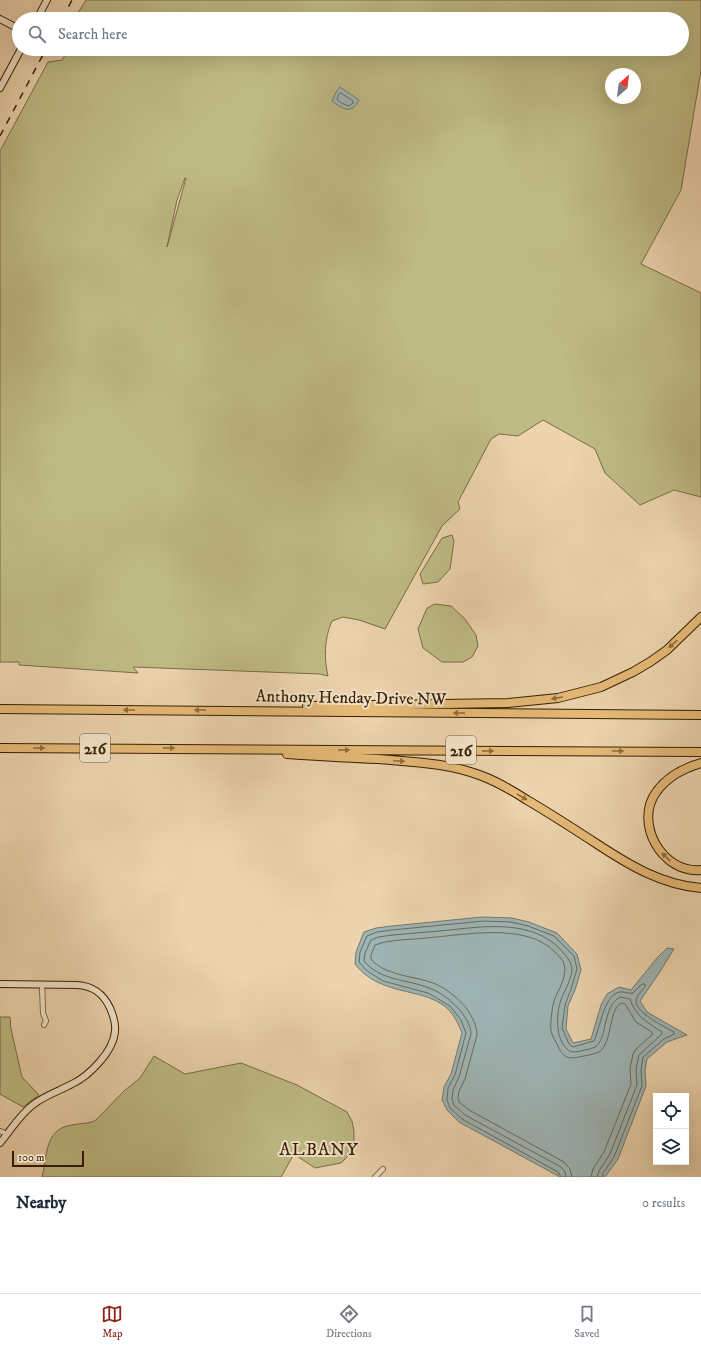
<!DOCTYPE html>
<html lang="en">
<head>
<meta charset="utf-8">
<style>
	:root { --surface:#fff; --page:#f2f2f3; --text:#1f2937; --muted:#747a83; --line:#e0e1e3; --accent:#8f2418 }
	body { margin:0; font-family:"IM FELL DW Pica",serif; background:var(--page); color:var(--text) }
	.controls { position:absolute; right:12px; bottom:12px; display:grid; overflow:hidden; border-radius:0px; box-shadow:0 4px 16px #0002 }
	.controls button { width:36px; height:36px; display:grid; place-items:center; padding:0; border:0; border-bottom:1px solid var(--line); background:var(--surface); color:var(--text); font:20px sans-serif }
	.compass { position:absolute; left:605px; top:68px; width:36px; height:36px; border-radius:50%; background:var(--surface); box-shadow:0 4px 16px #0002; rotate:28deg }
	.scale { position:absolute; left:12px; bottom:10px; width:72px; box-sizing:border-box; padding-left:4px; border:2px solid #351e02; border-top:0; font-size:11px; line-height:14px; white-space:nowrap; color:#351e02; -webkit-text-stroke:3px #f3e3ca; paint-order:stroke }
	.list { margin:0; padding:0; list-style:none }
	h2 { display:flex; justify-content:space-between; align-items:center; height:52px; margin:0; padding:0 16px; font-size:17px }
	h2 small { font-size:13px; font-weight:400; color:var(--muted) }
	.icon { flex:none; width:22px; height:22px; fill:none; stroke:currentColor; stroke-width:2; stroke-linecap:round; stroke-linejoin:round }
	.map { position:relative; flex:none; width:701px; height:1177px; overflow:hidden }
	.search { position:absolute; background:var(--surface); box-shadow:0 4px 16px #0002; left:12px; right:12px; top:12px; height:44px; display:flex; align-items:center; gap:10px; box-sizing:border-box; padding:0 14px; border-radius:22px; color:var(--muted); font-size:15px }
	.sheet { height:116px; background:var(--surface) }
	nav { display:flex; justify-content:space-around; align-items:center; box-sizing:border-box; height:56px; border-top:1px solid var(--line); background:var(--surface); font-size:11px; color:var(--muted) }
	nav a { display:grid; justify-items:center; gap:2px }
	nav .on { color:var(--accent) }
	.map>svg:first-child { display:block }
</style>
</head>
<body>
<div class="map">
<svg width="701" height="1177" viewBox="0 0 701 1177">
	<rect width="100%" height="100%" fill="#edd4ae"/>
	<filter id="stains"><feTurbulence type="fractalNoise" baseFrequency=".005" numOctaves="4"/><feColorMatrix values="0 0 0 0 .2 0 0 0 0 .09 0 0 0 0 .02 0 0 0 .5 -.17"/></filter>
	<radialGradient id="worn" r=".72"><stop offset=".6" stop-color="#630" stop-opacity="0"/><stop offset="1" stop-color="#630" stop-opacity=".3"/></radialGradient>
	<path fill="#bfbb85" stroke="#7a6c44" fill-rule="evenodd" d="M86,0H701V70L681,190L641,264L701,293V497L674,490L640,505L605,473L595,449L543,420L518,436L499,434L491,439L458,502L460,509L442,526L385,629L359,620L343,617L332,621C324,639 324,658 328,676L320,674L133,667L138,673L19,665V662H0V151L48,62L62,60L69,49H682V19H74ZM611,74H635V98H611ZM185,178H186L167,247L177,200Z
		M452,535L454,541L450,569L438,582L423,584L420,574L442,538Z
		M435,604L451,606L465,619L476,635L478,646L472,657L463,662H442L423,648L418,629L427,608Z
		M0,1017H10L11,1029L22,1077L39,1095L23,1107L0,1094Z
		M154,1056L185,1074L241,1063L297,1085L347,1112L352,1121L354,1131V1142L351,1153L341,1163L315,1168L294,1154L281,1177H42C47,1160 44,1135 64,1127C72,1124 83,1124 92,1122L96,1120L124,1091L140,1078Z"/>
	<path fill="#9eb5b5" stroke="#74796d" d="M340,87L359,100C352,115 342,109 332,101L336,92Z
		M482,917L512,918L529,922L557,933L577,954L581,970L575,990L568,1006L566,1029L573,1043L591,1039L601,1005L607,994L619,987L631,990L657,958L667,948L674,949L659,973L640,1001L647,1012L687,1035L667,1042L647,1059L645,1070L646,1086L618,1159L605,1177H560L459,1122L447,1110L442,1100L444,1087L451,1074L462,1033C459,1025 454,1015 448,1009C429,992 404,994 382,984C371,980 362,973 355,964L356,952L364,932L376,928L392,926Z"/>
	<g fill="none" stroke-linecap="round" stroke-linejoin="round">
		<path stroke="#6a6a5c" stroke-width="1" d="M341,93L353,101V103L349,106L341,103L337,99L339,94Z
			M561,1177L558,1172L462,1119L450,1108L447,1100L448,1088L455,1075L466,1033L461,1020L450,1006L428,993L383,981L366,970L359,962L360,952L367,936L377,932L392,930L483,921L511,922L528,926L554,936L574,956L577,969L571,989L565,1005L562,1028L569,1044L573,1047L594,1041C600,1029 604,994 620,992C624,991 628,994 633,993L642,984H645V987C642,990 637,996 636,1000C634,1012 665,1027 674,1032V1034L664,1039L643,1057L641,1070L642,1086L614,1157L603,1173L602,1177
			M566,1177L565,1172L561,1167L465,1115L454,1105L452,1099L453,1090L459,1077L471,1034C471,1027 467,1020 463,1014C454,1003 443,993 429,988C407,979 380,981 364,961L365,953L371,940L378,937L393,935C412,933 431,932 450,930C486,926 532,920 560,949C565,955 571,960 572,969C572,979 563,993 560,1003C556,1017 556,1039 567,1049C571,1053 576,1052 581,1051C585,1050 591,1049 595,1047C608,1039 602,1007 620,997L630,999C635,1016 648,1023 662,1032V1034L639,1055L636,1069L637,1085L610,1154L599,1171L597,1177
			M572,1177L570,1169L564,1162L469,1110L459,1102L458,1098L459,1091L465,1079L477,1035C477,1026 472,1017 467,1009C458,998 444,986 430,982C412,976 384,975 371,959V955L375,945C390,939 410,940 426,938C464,935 526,922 555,952C558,956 563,959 564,964C568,976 558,990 554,1001C552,1008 550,1024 551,1031C552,1035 554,1039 556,1042C559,1048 561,1054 567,1057C573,1059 578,1057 584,1056C589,1055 595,1054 599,1052C613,1042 608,1011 621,1003L625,1004L636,1022L652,1032V1035L637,1048L633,1054L630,1069L631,1084L604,1152L593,1169L591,1177"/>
		<g stroke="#634c2d" stroke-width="6">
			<path id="street" d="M42,984L43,1013L46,1021L44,1025
				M0,1131L7,1134
				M375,1177L383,1169"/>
		</g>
		<g stroke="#351e02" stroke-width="8">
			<path id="secondary" d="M0,19L19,29
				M37,19L47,0
				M0,88L21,49
				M0,984L77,985C93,986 103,993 110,1008C113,1015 116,1023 115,1031C114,1051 89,1076 72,1084C59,1091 46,1095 34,1104C20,1114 11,1130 0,1143"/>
		</g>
		<g stroke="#351e02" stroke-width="10">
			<path id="highway" d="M307,706L508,703L558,698L601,687L633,672L650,662L667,650L701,617
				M0,709L701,715
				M0,748L701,752
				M287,754C317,756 348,758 378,759C413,762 449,763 482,776C498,782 513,791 527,800C551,814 574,829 597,844C629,865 662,885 701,888
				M701,763C684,768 668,776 657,791C633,822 662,874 701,870"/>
		</g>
		<use href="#street" stroke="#f3e3ca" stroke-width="4.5"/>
		<use href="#secondary" stroke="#f3e3ca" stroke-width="6"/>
		<use href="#highway" stroke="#e6ba77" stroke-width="8"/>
		<path stroke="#351e02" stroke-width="1.5" stroke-dasharray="7 7" stroke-linecap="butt" d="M62,19L72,0
			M0,136L46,49"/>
	</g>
	<defs><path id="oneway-solid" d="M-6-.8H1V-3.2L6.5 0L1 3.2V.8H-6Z"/></defs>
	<g fill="#8e6c3c">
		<use href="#oneway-solid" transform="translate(673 644) rotate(138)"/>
		<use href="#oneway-solid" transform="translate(557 698) rotate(171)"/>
		<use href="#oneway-solid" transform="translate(129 710) rotate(-180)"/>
		<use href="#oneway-solid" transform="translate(200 710) rotate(-180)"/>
		<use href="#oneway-solid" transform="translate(459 713) rotate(-179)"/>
		<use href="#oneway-solid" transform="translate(39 748)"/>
		<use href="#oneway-solid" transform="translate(169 748)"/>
		<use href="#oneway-solid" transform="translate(344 750)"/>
		<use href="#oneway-solid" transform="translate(488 751)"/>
		<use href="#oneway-solid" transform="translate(618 751)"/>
		<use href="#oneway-solid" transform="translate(399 761) rotate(3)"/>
		<use href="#oneway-solid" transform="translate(522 797) rotate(31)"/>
		<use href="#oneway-solid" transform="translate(666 857) rotate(-136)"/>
	</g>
	<g text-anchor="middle" stroke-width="4" stroke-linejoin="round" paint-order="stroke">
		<g fill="#f3e3ca" stroke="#6e593e" stroke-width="1">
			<rect x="80" y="734" width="30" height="28" rx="3"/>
			<rect x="446" y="736" width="30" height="28" rx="3"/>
		</g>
		<g font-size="16" font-weight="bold" fill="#351e02">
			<text x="95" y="754">216</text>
			<text x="461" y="756">216</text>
		</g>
		<g font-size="17" fill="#351e02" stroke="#f3e3ca">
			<text transform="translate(351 697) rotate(1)" y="6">Anthony Henday Drive NW</text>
		</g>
		<g font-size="18" letter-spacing="1" fill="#351e02" stroke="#f3e3ca">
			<text x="319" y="1155">ALBANY</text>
		</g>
	</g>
	<rect width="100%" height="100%" filter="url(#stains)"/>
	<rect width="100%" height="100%" fill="url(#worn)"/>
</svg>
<div class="controls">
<button><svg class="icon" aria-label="locate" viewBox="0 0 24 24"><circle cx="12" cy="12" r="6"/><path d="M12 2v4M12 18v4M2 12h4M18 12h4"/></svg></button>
<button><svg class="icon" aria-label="layers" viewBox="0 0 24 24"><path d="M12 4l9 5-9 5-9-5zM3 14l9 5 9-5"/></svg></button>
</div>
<svg class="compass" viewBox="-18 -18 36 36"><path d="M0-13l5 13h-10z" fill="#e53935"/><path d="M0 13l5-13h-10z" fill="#747a83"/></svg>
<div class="scale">100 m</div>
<div class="search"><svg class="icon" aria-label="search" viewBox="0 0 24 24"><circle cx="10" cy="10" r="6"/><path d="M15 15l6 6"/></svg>Search here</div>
</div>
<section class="sheet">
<h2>Nearby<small>0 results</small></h2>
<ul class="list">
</ul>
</section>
<nav>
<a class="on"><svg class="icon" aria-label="map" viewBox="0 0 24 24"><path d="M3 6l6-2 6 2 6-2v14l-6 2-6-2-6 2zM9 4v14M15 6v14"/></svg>Map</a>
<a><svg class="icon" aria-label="directions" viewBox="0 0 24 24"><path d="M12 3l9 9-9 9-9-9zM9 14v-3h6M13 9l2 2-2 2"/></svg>Directions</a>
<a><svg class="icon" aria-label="saved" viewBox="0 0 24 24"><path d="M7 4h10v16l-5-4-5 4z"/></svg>Saved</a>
</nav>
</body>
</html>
